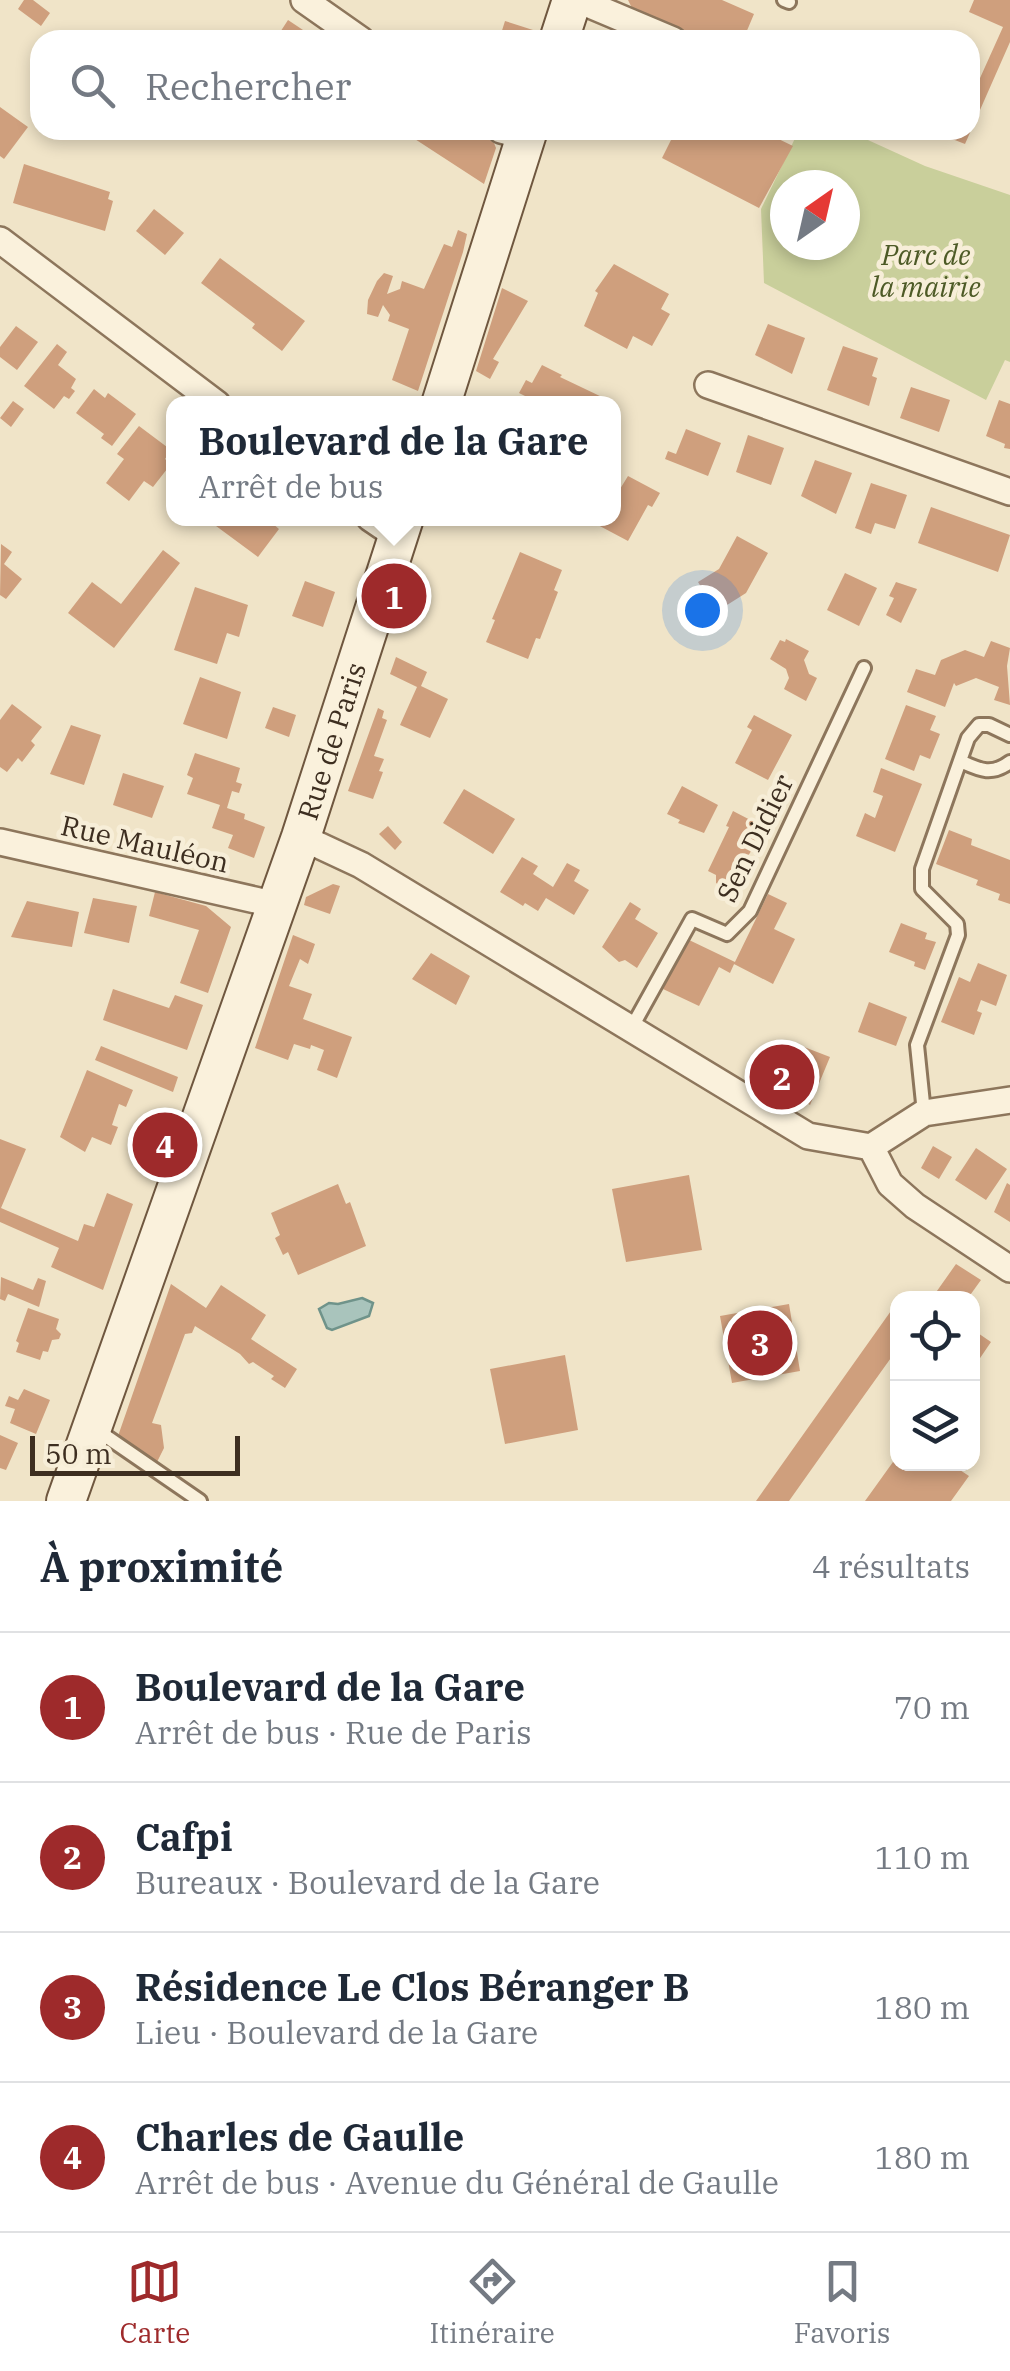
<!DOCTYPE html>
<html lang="fr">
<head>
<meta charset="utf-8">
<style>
	:root { --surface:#fff; --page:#f2f2f3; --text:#1f2937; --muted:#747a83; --line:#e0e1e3; --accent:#9e2a2b }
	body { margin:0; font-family:"IBM Plex Serif",serif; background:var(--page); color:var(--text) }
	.controls { position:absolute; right:30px; bottom:30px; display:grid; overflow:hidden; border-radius:20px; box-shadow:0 5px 15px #0003 }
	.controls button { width:90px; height:90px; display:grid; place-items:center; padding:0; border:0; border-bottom:2px solid var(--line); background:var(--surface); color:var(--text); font:50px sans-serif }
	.compass { position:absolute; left:770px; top:170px; width:90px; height:90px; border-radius:50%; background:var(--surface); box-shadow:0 5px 15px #0003; rotate:34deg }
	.scale { position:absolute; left:30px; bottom:25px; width:210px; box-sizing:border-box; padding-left:10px; border:5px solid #3d2e20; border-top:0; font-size:28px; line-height:35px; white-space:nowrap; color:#3d2e20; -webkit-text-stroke:8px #f7eed8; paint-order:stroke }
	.you { position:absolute; left:702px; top:610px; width:35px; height:35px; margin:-25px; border:8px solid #fff; border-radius:50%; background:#1a73e8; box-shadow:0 0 0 15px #1a73e833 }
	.badge { display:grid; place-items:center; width:65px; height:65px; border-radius:50%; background:var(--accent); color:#fff; font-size:32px; font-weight:700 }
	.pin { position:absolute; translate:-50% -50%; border:5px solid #fff; box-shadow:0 2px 10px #0006 }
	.popup { position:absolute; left:166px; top:396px; width:455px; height:130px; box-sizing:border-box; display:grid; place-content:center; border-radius:20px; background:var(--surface); filter:drop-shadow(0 2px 8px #0005); font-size:32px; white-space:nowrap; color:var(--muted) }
	.popup b { font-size:38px; color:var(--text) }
	.popup::after { content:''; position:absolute; left:50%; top:100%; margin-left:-20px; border:20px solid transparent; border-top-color:var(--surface) }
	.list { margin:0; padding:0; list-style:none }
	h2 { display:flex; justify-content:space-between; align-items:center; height:130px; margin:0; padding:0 40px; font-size:42px }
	h2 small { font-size:32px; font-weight:400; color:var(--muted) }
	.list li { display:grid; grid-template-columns:65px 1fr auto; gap:30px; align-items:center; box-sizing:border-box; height:150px; padding:0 40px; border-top:2px solid var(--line) }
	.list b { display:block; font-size:38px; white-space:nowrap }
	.list p { margin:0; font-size:32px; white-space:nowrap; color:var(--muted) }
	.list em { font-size:32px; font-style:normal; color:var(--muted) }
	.icon { flex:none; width:55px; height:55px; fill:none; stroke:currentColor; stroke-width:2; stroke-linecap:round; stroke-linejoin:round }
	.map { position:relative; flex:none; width:1010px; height:1501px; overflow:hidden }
	.search { position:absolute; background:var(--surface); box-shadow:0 5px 15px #0003; left:30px; right:30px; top:30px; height:110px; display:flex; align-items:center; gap:25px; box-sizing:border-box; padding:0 35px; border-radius:30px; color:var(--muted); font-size:38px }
	.sheet { height:730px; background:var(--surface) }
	nav { display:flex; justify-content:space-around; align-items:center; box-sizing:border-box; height:140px; border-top:2px solid var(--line); background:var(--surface); font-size:28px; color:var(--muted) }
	nav a { display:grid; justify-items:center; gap:5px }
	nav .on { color:var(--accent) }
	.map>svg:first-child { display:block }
</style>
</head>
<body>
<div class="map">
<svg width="1010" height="1501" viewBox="0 0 1010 1501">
	<rect width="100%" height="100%" fill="#f0e4c8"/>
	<path fill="#c9cf9b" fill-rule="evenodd" d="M799,130H846L925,166L1010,195V362L1005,360L986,400L764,283L761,209ZM785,185H845V245H785Z"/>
	<path fill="#a9c4bc" stroke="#6f938a" stroke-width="2.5" d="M362,1298L373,1303L369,1316L332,1330L327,1328L319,1309L329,1303L338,1304Z"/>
	<path fill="#cf9f7d" d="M24,0H33L50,13L41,26L18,9Z
		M628,0H722L754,14L743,40H701L686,33L684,36L633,10Z
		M974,0H1010V42L965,144L929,130H970V84L976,87L1003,27L969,12Z
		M288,20L318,40H275Z
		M505,21L533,30L530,40H499Z
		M0,107L28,127L4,159L0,156Z
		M401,130H475L494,143L496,148L484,184Z
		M666,130H760L793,146L759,208L662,158L674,134Z
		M24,164L110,192L108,199L113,201L105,231L13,203Z
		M154,209L184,233L165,255L136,231Z
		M458,230L467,234L463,252L418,391L392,380L409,329L388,321L390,315L383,305L378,317L367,314L368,300L377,281L384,273L393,276L387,294L400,289L402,281L424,289L444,244L452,247Z
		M220,258L305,321L282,351L252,328L255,324L201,283Z
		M614,264L669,294L661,309L670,314L652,346L633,336L627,349L584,326L598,293L595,291Z
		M502,288L528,301L493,359L499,362L490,379L476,371Z
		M768,324L805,338L792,374L755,355Z
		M16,326L38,342L17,370L0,357V347Z
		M57,344L67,352L58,365L76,379L71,388L75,391L69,399L64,396L54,409L24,386Z
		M843,346L878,358L872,376L877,378L869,406L827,390Z
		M542,365L562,375L560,377L604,398L602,403H539L519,393L526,380L532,383Z
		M911,387L950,400L939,432L900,418Z
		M94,389L105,398L108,393L136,414L112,446L101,438L104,434L76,413Z
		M999,400L1010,404V449L1004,448L1005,444L986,436Z
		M13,401L24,409L11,427L0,418Z
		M139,426L171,450L165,459L171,464L153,487L144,481L129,501L106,483L124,459L117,454Z
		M686,429L721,443L708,476L665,459L668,451L676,454Z
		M748,435L784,448L771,485L736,472Z
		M815,460L852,473L836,514L801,496Z
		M628,476L660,493L652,507L648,505L628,541L596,524L599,518H614V491L617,487L620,489Z
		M871,483L907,495L895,529L875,523L871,534L855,528Z
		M931,507L1010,535L998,572L918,543Z
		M216,518H266L279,529L258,557L212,523Z
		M737,536L768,553L746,593L716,612L698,582L719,569Z
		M1,544L12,552L4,564L22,579L6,599L0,595Z
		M163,550L180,563L114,648L68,613L92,582L121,604Z
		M520,552L562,570L554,590L558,592L540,639L536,638L528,659L486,642L495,620L492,619Z
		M845,573L877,588L859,626L827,610Z
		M305,581L335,592L323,627L292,616Z
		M896,582L917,589L901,623L886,615L894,598L889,596Z
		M195,587L248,605L239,637L227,633L217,664L174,650Z
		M786,639L809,651L804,660L809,674L817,678L806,701L784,689L789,678L786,669L770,659L780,640L785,642Z
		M991,641L1010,648L1007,666L1010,705L994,700L999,687L976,678L956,686L954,683L945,707L907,692L916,669L935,675L941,660L965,650L984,657Z
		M396,657L427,672L421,686L448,699L430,738L400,725L417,687L390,674Z
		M200,677L241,692L227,739L183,724Z
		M12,704L42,727L31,741L35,745L22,762L18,758L7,772L0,767V720Z
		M906,705L936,716L930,730L940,734L930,759L920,755L914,771L885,759Z
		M273,707L296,715L289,737L265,728Z
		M378,708L384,711L382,718L387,720L374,756L384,759L379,771L383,772L373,799L348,791Z
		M754,715L792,735L768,780L735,763L752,730L747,727Z
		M71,725L101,735L84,785L50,774Z
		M195,753L240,768L236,782L242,784L239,793L232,791L227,808L245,814L244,819L265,827L254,858L228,848L233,835L212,828L220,805L187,794L193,778L187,775Z
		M881,768L922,784L895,852L856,836L865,813L875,818L883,796L873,792Z
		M123,773L164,786L152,818L113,805Z
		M682,786L718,805L704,833L678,823L680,820L667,814Z
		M464,789L515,819L493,854L443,823Z
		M733,811L760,825L750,853L739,866L743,869L735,884L732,883L725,888L716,883V875L708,871L729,827L726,826Z
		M388,826L402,842L395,850L379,834Z
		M949,830L972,839L971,845L1010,860V904L998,900L1000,894L976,885L978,880L936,864Z
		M522,857L538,866L533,874L553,887L567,863L580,870L574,881L589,890L574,915L546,898L538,911L525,903L523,906L500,892Z
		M333,884L340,886L330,914L304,905L306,897Z
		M155,892L206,906L231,927L208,993L180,983L199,930L149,916Z
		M768,894L787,903L774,929L795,939L773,984L734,964Z
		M93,898L137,906L129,943L84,933Z
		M27,901L79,912L72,947L11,937Z
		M630,902L641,909L635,919L658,933L637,968L625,960L619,962L602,947Z
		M901,923L927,933L925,939L936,942L925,970L914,966L915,962L889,952Z
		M293,935L315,944L308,964L300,959L289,986L312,994L303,1019L352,1037L337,1078L317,1070L324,1050L311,1045L310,1049L294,1044L288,1060L255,1048Z
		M687,939L735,962L730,973L719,967L699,1006L663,989Z
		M431,953L470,976L456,1005L412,979Z
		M978,963L1007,975L996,1006L981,1000L977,1011L982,1013L974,1035L941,1022L959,977L970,982Z
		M113,989L169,1008L175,995L203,1005L187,1050L103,1020Z
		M869,1002L907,1017L896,1046L858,1032Z
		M799,1045L830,1057L810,1105L771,1081L777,1068L787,1072Z
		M101,1046L178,1077L173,1092L95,1060Z
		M87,1070L133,1090L126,1107L119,1104L112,1125L118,1127L111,1145L92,1137L85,1152L60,1137Z
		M0,1139L26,1149L1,1208L78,1241L84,1224L94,1227L107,1193L133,1204L103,1290L51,1267L59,1248L0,1222Z
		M933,1146L952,1157L939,1179L921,1168Z
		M976,1148L1007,1169L986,1200L955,1180Z
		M689,1175L702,1250L626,1262L612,1189Z
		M1007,1183L1010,1185V1222L994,1212Z
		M338,1184L346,1204L350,1202L366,1246L298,1275L288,1252L283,1255L275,1238L280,1235L271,1213Z
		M956,1264L981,1280L968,1298H932Z
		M1,1277L33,1290L38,1278L46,1281L39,1307L8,1294L5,1301L0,1299Z
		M171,1284L206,1308L221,1285L266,1315L251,1339L297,1369L285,1388L271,1379L274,1376L253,1362L249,1364L240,1354L195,1326L192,1333L185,1334L152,1423L161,1425L164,1448L157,1462L118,1436Z
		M898,1301V1348L828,1446L789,1501H756Z
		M789,1304L800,1371L732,1383L720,1316Z
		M28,1308L59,1319L56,1329L61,1334L59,1339L52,1340L48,1352L43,1351L40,1360L16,1352L19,1343L16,1341Z
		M972,1329L991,1342L976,1364L972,1361Z
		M565,1355L578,1430L505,1444L490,1369Z
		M24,1389L50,1400L36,1434L10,1423L15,1409L5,1406L9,1396L18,1400Z
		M0,1435L18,1443L6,1470L0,1468Z
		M898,1455V1464H951L969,1476L951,1501H865Z"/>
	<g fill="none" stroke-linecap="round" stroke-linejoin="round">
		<g stroke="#8d765c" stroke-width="18">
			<path id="lane" d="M784,0L789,2
				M960,761C980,770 991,776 1010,762
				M632,1027L692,919L727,934L750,911L864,668
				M924,1113L917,1045L958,935L957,924L922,889V869L968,738L979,725H989L1010,735
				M94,1428L200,1501"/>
		</g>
		<g stroke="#8d765c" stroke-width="30">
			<path id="street" d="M304,0L361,40
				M578,0L673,40
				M501,130L526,137
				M0,240L217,404
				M708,385L1010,492
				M370,518L398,537
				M301,837L361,865L808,1136L871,1147L890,1184L915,1206L1010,1269
				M0,842L277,905
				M871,1147L924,1113L1010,1100"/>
		</g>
		<g stroke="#6f573f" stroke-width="42">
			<g id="secondary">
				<path d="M559,40L572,0"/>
				<path d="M441,404L528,130"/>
				<path id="s1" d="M66,1501L301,837L404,518"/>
			</g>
		</g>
		<use href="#lane" stroke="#faf1dc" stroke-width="12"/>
		<use href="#street" stroke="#faf1dc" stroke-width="25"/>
		<use href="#secondary" stroke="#faf1dc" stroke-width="38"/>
	</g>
	<g text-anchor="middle" stroke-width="9" stroke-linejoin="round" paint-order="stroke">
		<g font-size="28" font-style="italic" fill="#4d5a26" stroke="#f7eed8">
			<text x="926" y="265">Parc de<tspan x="926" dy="32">la mairie</tspan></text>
		</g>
		<g font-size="28" fill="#3d2e20" stroke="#f7eed8">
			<text dy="10" stroke="none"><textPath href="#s1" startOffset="805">Rue de Paris</textPath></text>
			<text transform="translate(755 838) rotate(-64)" y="10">Sen Didier</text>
			<text transform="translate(145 844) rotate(13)" y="10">Rue Mauléon</text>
		</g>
	</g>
</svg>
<div class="controls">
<button><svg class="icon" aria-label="locate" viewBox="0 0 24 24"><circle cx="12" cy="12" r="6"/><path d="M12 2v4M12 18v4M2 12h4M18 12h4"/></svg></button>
<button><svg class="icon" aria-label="layers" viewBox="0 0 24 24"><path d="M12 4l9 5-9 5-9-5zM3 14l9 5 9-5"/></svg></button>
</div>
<svg class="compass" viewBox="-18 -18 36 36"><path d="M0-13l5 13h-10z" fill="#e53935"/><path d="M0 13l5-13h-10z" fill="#747a83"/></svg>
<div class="scale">50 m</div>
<div class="you"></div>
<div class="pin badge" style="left:394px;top:596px">1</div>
<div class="popup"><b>Boulevard de la Gare</b>Arrêt de bus</div>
<div class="pin badge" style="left:782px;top:1077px">2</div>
<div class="pin badge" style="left:760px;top:1343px">3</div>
<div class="pin badge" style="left:165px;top:1145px">4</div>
<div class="search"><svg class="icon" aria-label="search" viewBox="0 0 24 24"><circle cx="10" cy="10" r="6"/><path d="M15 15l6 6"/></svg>Rechercher</div>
</div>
<section class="sheet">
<h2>À proximité<small>4 résultats</small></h2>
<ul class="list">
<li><span class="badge">1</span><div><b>Boulevard de la Gare</b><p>Arrêt de bus · Rue de Paris</p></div><em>70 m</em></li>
<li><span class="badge">2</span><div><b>Cafpi</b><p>Bureaux · Boulevard de la Gare</p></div><em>110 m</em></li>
<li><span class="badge">3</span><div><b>Résidence Le Clos Béranger B</b><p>Lieu · Boulevard de la Gare</p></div><em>180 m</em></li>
<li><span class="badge">4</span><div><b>Charles de Gaulle</b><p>Arrêt de bus · Avenue du Général de Gaulle</p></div><em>180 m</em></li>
</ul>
</section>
<nav>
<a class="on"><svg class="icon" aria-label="map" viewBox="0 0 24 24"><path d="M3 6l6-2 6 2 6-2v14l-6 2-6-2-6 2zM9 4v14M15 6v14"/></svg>Carte</a>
<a><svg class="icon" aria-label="directions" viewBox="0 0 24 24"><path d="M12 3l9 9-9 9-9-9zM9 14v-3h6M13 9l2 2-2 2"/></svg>Itinéraire</a>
<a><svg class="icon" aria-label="saved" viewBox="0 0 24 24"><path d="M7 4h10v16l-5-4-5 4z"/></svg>Favoris</a>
</nav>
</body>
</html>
